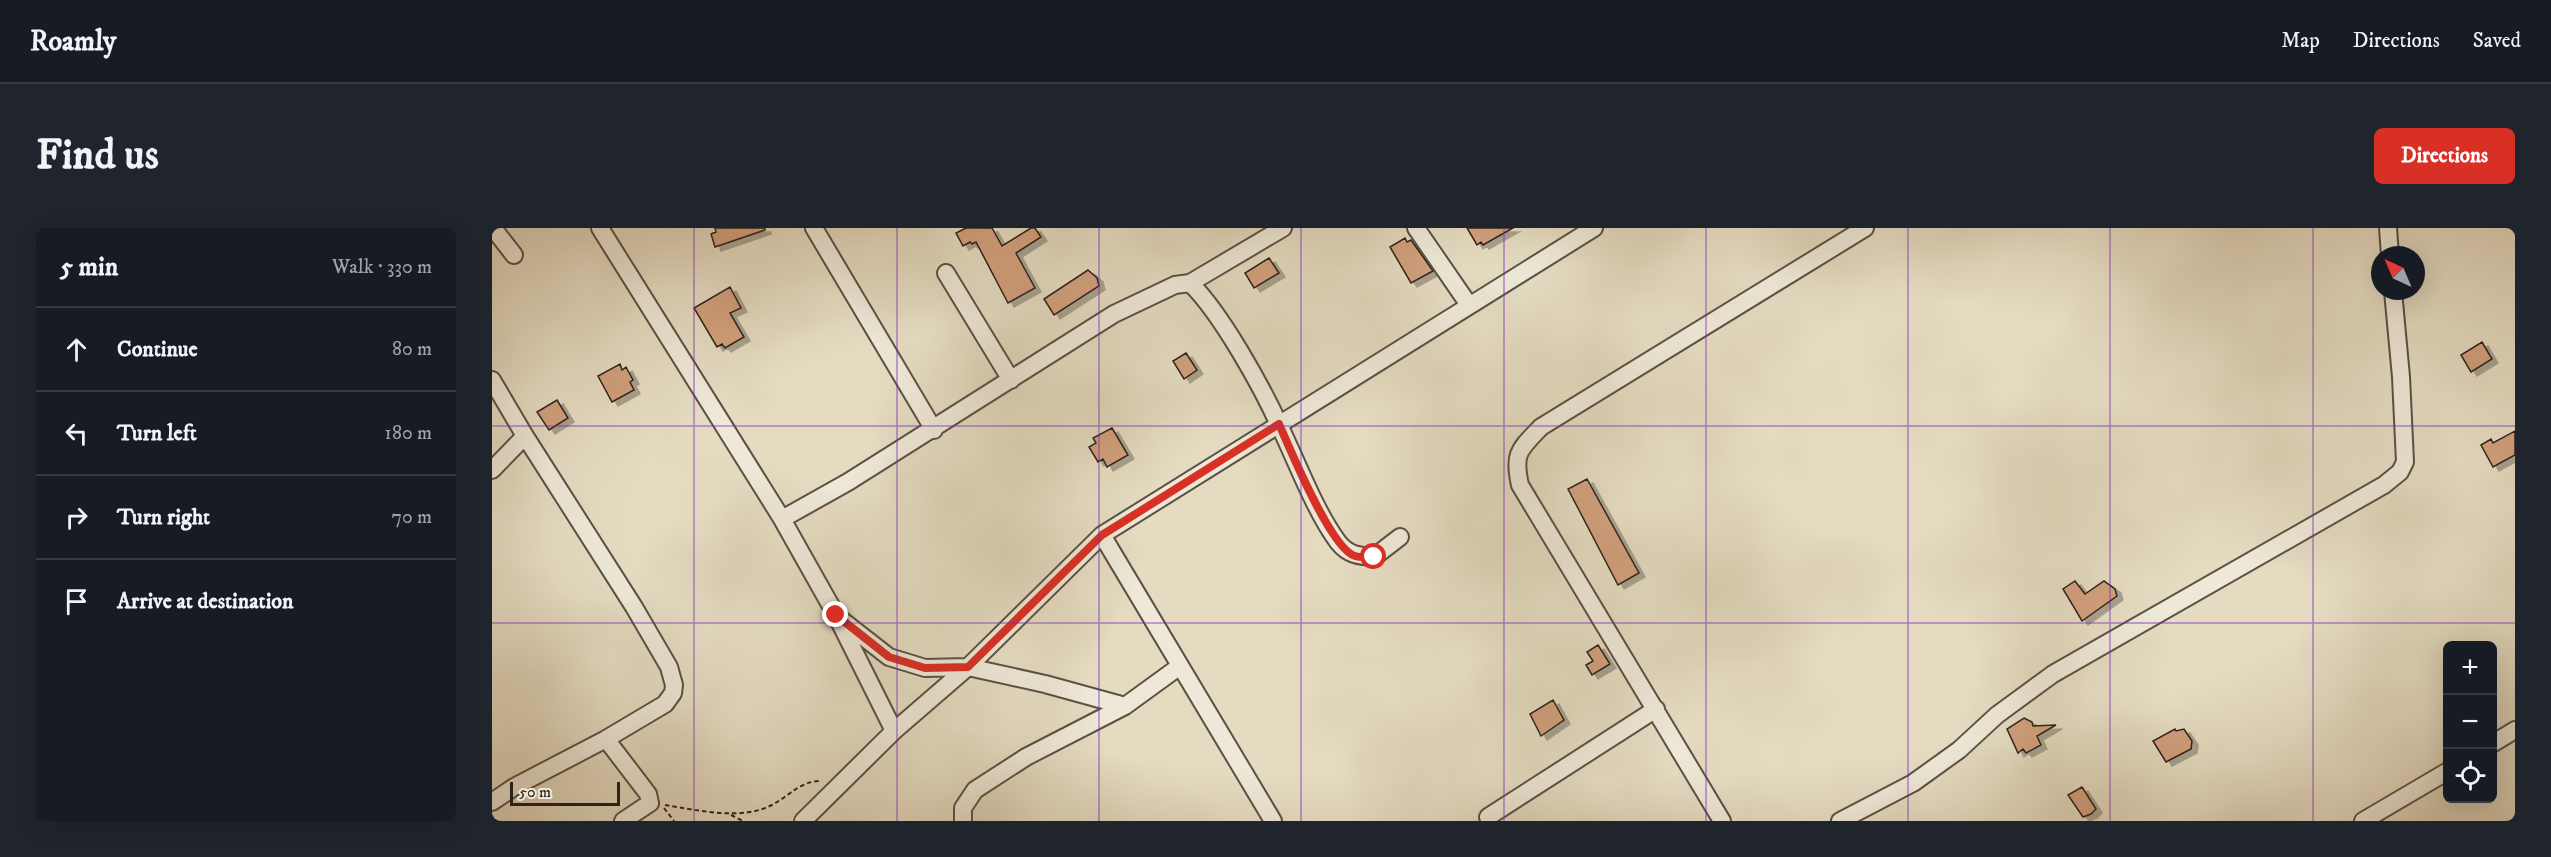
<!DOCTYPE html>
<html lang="en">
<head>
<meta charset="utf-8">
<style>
	:root { --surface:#171b24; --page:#20242c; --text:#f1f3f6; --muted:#9ea1a6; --line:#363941; --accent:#d93025 }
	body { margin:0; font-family:"IM FELL DW Pica",serif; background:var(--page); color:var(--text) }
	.controls { position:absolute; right:18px; bottom:18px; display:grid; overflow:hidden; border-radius:9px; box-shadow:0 6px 24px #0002 }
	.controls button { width:54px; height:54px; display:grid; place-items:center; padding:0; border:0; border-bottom:2px solid var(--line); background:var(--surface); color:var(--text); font:30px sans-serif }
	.compass { position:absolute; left:1879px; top:18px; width:54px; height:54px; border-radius:50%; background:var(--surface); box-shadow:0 6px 24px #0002; rotate:316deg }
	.scale { position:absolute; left:18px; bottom:15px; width:110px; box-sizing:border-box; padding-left:6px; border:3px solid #2d231b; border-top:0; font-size:16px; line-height:21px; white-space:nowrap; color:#2d231b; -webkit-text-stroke:4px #ede8d7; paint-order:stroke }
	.stop { position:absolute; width:18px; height:18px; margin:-14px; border:4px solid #d93025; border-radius:50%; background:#fff }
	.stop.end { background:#d93025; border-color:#fff; box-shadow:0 2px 6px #0008 }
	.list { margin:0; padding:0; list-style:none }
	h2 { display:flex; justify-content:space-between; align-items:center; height:78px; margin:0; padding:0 24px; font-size:26px }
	h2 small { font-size:20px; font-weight:400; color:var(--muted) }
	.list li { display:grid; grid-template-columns:39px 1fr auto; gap:18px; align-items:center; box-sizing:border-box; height:84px; padding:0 24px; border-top:2px solid var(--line) }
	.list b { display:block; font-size:22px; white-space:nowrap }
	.list em { font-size:20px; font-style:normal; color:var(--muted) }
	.icon { flex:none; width:33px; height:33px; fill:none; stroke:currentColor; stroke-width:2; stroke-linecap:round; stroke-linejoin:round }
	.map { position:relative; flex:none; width:2023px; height:593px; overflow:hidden; border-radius:9px }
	header { display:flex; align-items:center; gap:36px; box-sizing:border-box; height:84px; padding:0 30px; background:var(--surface); border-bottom:2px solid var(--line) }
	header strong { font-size:28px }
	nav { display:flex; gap:33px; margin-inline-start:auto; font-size:21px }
	.intro { display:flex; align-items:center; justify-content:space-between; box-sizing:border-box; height:144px; padding:0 36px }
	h1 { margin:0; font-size:42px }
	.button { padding:15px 27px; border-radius:9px; background:var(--accent); color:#fff; font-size:21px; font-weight:700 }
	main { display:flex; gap:36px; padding:0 36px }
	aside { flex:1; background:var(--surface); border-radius:9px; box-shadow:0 6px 24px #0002 }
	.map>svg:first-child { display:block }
</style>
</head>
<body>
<header>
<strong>Roamly</strong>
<nav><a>Map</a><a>Directions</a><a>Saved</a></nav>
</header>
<div class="intro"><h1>Find us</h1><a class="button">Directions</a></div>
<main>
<aside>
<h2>5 min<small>Walk · 330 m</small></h2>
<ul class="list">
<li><svg class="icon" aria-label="ahead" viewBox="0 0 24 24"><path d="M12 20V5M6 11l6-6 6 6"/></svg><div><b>Continue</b></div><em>80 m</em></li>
<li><svg class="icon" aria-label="left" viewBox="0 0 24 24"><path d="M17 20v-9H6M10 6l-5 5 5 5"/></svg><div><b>Turn left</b></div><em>180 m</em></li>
<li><svg class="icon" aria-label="right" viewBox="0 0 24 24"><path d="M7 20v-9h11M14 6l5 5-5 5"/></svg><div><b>Turn right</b></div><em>70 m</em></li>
<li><svg class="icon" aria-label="arrive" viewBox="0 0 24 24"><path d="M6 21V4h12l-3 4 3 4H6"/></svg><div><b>Arrive at destination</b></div></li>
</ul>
</aside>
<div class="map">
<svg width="2023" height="593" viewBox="0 0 2023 593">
	<defs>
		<filter id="shadow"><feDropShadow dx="6" dy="4" stdDeviation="0" flood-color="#0004"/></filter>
	</defs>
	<rect width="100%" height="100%" fill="#e4dbc1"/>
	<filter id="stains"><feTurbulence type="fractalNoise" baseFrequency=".00333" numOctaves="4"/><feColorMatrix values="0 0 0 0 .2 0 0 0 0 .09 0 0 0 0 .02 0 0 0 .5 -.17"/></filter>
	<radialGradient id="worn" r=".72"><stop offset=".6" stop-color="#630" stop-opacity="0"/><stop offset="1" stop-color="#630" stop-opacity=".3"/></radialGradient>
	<path fill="#d1a07d" stroke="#2d231b" stroke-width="1.5" filter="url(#shadow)" d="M223,0H273V2L223,19L219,6L224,4Z
		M474,0H500L510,18L539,0H543L549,9L524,25L543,60L516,75L484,14L480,16L478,14L471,18L464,5Z
		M975,0H1021L991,17L989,14L985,17Z
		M913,10L915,14L919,12L941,43L919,55L898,19Z
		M777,30L787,45L762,60L753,45Z
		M596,42L605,50L607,58L562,87L552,71Z
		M238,59L249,80L238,85L252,109L233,120L230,116L225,119L202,80Z
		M1990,114L2000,131L1979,144L1969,127Z
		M694,125L705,142L692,151L681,133Z
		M128,136L130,142L134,139L141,152L138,154L142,162L120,174L106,148Z
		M65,172L76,190L57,202L45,184Z
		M620,200L636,227L615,239L611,231L606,234L597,219L604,215L601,210Z
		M2023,203V227L2001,239L1989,217L1999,211L2001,215Z
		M1095,251L1147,345L1126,357L1076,261Z
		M1583,353L1593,366L1612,353L1623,361L1625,368L1590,393L1571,361Z
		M1106,417L1118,436L1100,447L1094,437L1101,433L1095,424Z
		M1061,472L1072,492L1049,508L1038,486Z
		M1532,490L1540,494L1541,498L1564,497L1545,508L1549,517L1534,525L1531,521L1526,525L1515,501Z
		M1683,501L1684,503L1692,501L1700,513L1699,521L1674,534L1661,513Z
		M1590,559L1604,581L1599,586L1591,589L1576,567Z"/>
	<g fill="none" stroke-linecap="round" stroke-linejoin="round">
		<g stroke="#5b5144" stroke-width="20">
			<path id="street" d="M1,0L22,27
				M108,0L290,291L344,387L402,503
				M322,0L442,202
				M924,0L977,77
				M1896,0L1898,27
				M454,45L519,152
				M698,55C729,85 770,159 788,199C805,234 823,283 846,314C856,327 867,328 882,329L908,309
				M0,152L33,208L0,242
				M33,208L142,379L177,439L182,457L181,465L173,476L114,511
				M290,291L356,254L622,86L683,57L698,55L791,0
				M610,307L781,593
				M347,390L397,429L433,440L476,439L553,456L633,478
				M2000,516L2023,502
				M0,574L22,559L114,511L156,566L158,575L131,593
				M996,589L1164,481
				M311,593L402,503L476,439L610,307L1102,0
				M471,593V580L483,562L534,529L633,478L688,438
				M1230,593L1028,257C1021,225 1027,222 1049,199L1373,0
				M1348,593L1421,555L1467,522L1505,487L1561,446L1892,257L1908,244L1913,234L1909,149L1901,63
				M1871,593L1956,543"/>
		</g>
		<path stroke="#2d231b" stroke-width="2" stroke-dasharray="4.5 3" stroke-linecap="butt" d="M173,577C206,582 249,593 280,577C297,568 308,553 329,553
			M172,580L182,593
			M239,587L251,593"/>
		<use href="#street" stroke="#ede8d7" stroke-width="16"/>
	</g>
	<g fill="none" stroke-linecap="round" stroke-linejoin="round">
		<path stroke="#d93025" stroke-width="8" d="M344,387L397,429L433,440L476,439L610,307L787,196C798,221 839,321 863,328C869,330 876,329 882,329"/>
	</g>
	<path fill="none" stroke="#7b2cbf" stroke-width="1.5" stroke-opacity="0.55" d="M202,0V593M405,0V593M607,0V593M809,0V593M1012,0V593M1214,0V593M1416,0V593M1618,0V593M1821,0V593M0,198H2023M0,395H2023"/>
	<rect width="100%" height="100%" filter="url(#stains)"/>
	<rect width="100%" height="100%" fill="url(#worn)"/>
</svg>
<div class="controls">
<button>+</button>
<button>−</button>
<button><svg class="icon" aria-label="locate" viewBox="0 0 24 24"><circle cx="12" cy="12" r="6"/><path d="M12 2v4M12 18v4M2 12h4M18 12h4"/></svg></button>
</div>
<svg class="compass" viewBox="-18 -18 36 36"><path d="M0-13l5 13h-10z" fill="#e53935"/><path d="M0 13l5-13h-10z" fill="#9ea1a6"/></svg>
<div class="scale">50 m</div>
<div class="stop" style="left:882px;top:329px"></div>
<div class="stop end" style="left:344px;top:387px"></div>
</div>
</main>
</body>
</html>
